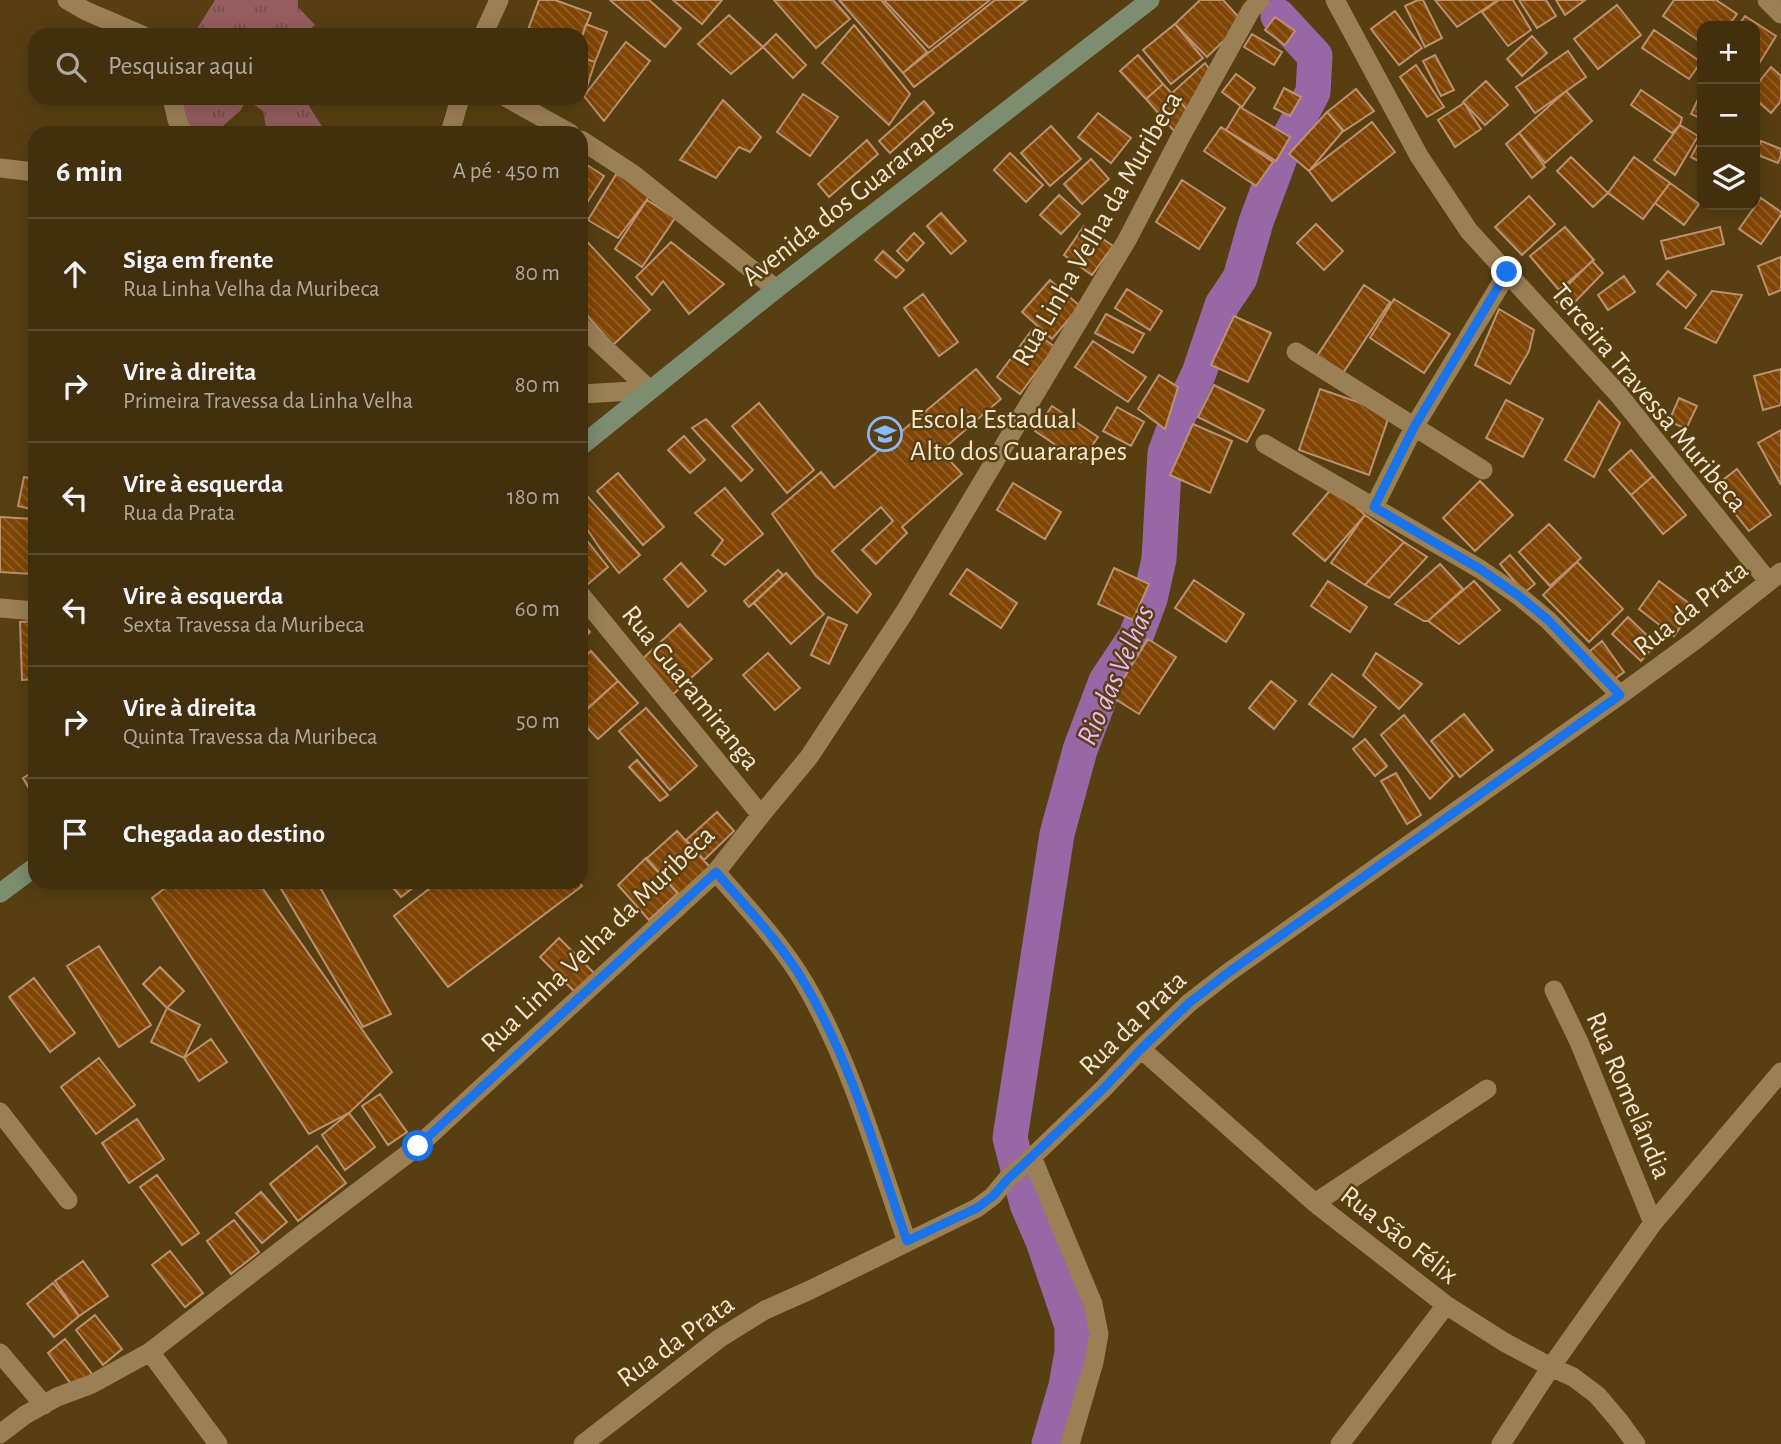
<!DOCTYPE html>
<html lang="pt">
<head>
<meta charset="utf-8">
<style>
	:root { --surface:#412f0e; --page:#4c3b1c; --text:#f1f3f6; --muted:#aea99e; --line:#5a4a2e }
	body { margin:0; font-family:"Alegreya Sans",sans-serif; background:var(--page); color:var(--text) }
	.controls { position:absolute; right:21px; top:21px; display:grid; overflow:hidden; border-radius:14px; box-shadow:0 4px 18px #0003 }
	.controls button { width:63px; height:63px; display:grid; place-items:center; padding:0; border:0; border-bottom:2px solid var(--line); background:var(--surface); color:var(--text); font:35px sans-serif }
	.stop { position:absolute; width:21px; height:21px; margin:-16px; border:5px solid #1a73e8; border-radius:50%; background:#fff }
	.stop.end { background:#1a73e8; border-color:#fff; box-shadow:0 2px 7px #0008 }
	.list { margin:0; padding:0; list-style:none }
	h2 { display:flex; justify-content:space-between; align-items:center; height:91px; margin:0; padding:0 28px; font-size:30px }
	h2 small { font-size:23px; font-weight:400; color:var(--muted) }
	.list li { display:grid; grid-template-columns:46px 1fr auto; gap:21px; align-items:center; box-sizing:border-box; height:112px; padding:0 28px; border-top:2px solid var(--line) }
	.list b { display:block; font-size:26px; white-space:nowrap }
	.list p { margin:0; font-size:23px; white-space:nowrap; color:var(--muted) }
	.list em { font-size:23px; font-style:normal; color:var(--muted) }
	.icon { flex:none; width:38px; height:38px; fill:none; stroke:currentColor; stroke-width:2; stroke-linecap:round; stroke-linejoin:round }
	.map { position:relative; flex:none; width:1781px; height:1444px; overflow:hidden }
	.search { position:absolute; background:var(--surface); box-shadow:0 4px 18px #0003; left:28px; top:28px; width:560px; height:77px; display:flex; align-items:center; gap:18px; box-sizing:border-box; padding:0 24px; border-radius:21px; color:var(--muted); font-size:26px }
	.panel { position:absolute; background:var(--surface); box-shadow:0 4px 18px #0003; left:28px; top:126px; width:560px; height:763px; border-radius:21px }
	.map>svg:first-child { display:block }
</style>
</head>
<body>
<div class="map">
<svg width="1781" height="1444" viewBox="0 0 1781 1444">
	<defs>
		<pattern id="grass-tufts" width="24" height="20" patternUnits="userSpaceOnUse" patternTransform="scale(1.75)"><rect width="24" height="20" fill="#955d5e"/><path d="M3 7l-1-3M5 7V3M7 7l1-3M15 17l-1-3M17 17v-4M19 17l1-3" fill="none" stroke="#6f504e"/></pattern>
		<pattern id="building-back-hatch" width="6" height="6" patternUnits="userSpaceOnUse" patternTransform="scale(1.75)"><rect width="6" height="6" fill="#804505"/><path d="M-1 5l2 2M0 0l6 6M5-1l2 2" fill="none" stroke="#926028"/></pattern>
	</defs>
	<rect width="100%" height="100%" fill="#573f12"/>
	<path fill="url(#grass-tufts)" d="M215,0H298V7L315,25L304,35H193Z
		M181,98H304L323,128L369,130L368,133H267L263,111L247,100L240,111L215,133H185Z"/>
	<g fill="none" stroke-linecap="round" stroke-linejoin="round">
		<path stroke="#9768a5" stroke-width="35" d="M1049,1444L1066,1386L1072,1352V1326L1043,1241L1027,1204L1010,1138L1057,834L1080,750L1106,681L1136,636L1150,599L1159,559L1165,453L1179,415L1199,373L1222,305L1240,278L1256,222L1284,147L1313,92L1315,56L1278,16"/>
	</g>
	<path fill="url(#building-back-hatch)" stroke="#bb9170" stroke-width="2" d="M539,0H555L591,13L581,39V35H526Z
		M610,0H649L681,28L665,47Z
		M673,0H722L702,24Z
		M774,0H833L850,19L816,48Z
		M839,0H881L927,52L903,73Z
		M884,0H990L929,48Z
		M995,0H1027L914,87L903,73Z
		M1200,0H1223L1243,22L1207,57L1175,24Z
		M1418,0H1423L1442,38L1425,47L1405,6Z
		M1435,0H1498L1457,27Z
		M1499,0H1513L1531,30L1508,46L1482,12Z
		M1519,0H1546L1556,16L1537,28Z
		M1556,0H1585L1565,15Z
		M1674,0H1716L1737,14L1728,26H1702V43L1663,16Z
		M1617,5L1641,35L1598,69L1574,39Z
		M1395,11L1422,48L1399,65L1371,29Z
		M729,15L763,47L731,74L698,44Z
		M1745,16L1776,36L1755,70V26H1738Z
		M1275,17L1295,31L1285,45L1265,30Z
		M586,24L607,32L595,62L581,57V39Z
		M1175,24L1203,58L1171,84L1143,50Z
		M854,25L910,94L889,125L822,63Z
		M1654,30L1701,62L1689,79L1642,48Z
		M776,34L806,65L793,78L763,47Z
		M1252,34L1282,52L1274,65L1244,47Z
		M1532,36L1547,53L1522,76L1507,59Z
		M626,42L650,61L604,121L584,96Z
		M1568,51L1586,77L1535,113L1516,87Z
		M1138,55L1163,84L1146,99L1120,71Z
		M1435,55L1454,90L1441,96L1423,61Z
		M581,58L595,62L584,96L581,95Z
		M1205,63L1212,73L1192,115L1172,93Z
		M1416,65L1444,107L1427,117L1400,77Z
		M1771,67L1781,76V101L1771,113L1755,99V87Z
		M1236,74L1255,88L1242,107L1222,92Z
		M1486,81L1508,105L1485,125L1463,102Z
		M1163,84L1192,115L1175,132L1146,99Z
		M1284,88L1301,97L1290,116L1274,108Z
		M1356,89L1374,111L1344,131L1327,112Z
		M1641,90L1682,118L1680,125L1672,133L1631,105Z
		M1566,91L1592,121L1545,163L1519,133Z
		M1702,91V119L1691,114Z
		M803,94L838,117L810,156L777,132Z
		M723,100L761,137L750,152L739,147L716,178L680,160Z
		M924,101L934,113L890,153L879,141Z
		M1464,103L1481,129L1455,147L1438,120Z
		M1240,107L1290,137L1276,161L1226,130Z
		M1327,112L1343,131L1309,171L1289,154Z
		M1098,113L1131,138L1111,163L1078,137Z
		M1372,122L1395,152L1332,201L1309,171Z
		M1680,125L1698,136L1675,175L1654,160Z
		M1051,126L1081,159L1050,186L1021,153Z
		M1221,127L1273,162L1256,186L1204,151Z
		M1519,133L1545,167L1532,178L1506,144Z
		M1702,136V163L1691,157Z
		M867,140L878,154L829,197L818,184Z
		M1761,141L1781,149V156L1778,163L1755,154Z
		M1010,153L1043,185L1026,202L994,170Z
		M1571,157L1608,193L1593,207L1557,171Z
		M1634,157L1670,183L1643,219L1608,193Z
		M1091,159L1109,179L1082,204L1064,184Z
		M581,161L604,176L581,212Z
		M617,173L651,194L618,238L588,220Z
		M1182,180L1225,208L1199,249L1156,222Z
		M1670,183L1699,204L1684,225L1655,203Z
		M1059,195L1080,214L1061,234L1040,215Z
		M1529,196L1555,224L1522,255L1495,227Z
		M1761,198L1781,212V215L1761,244L1739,229Z
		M647,200L675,218L642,267L615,249Z
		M941,213L966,241L951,254L927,226Z
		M1316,224L1343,251L1324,270L1297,243Z
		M1084,226L1113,246L1092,275L1064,255Z
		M1565,227L1594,260L1559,290L1530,256Z
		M1720,227L1724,244L1666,259L1661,241Z
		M914,233L924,243L907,261L897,251Z
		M581,235L650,310L613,345L581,309Z
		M671,242L724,284L689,314L663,281L652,295L636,277Z
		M883,251L904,270L896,278L875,260Z
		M1781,257V290L1769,295L1758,266Z
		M1592,261L1603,273L1566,311L1554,299Z
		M1668,271L1696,295L1686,308L1657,284Z
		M1624,276L1635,292L1608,310L1598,295Z
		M1050,280L1080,306L1052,339L1022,312Z
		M1364,285L1390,302L1341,376L1315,359Z
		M1127,289L1162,311L1150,330L1115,308Z
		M1712,291L1742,295L1716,343L1685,328Z
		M923,294L958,342L939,356L904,308Z
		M1394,299L1450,334L1424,373L1370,338Z
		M1499,309L1534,330L1529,351L1510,384L1475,365Z
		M1106,314L1144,334L1133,353L1095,333Z
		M1234,316L1271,333L1248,382L1211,365Z
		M1032,330L1055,347L1020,394L997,377Z
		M1093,341L1146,377L1128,402L1075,367Z
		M976,369L1001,399L941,451L962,474L902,527L907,533L876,564L862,550L893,521L881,507L832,551L871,594L857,613L816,576L772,514L821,472L834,488Z
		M1781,369V405L1763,410L1754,376Z
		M1159,375L1178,387L1165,429L1138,409Z
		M1214,385L1264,410L1247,442L1198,417Z
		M1320,389L1390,413L1369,475L1299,450Z
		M1679,398L1697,406L1686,429L1669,421Z
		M1506,400L1543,419L1523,457L1486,438Z
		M1599,401L1620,423L1594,477L1565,460Z
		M759,403L814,470L787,493L732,426Z
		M1052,406L1098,437L1081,462L1035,431Z
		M1117,407L1144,422L1131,446L1103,431Z
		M706,419L753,470L741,481L692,428Z
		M1193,424L1232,441L1210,493L1170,475Z
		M1781,430V485L1758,443Z
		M684,436L705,460L690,473L668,450Z
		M1631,450L1653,476L1631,495L1609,470Z
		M1737,469L1771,515L1749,531L1714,487Z
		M618,473L664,527L643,545L597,491Z
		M1653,476L1686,515L1663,534L1631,495Z
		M24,477L35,479V510L18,506Z
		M1480,481L1513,515L1475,551L1443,518Z
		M1013,483L1061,512L1045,539L997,510Z
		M1333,487L1365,515L1325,561L1293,534Z
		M725,488L763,534L725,565L712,555L723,540L695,513Z
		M588,497L640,555L619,573L601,550L581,520V503Z
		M1365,515L1404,542L1365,585L1331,563Z
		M0,517L34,519L31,574L0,572Z
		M1549,524L1581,558L1550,586L1519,552Z
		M581,533L608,567L588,584L581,576Z
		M1404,542L1427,557L1389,598L1365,585Z
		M1510,555L1535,584L1524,593L1500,564Z
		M1577,562L1623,609L1589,642L1543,595Z
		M681,563L706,591L688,607L664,579Z
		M1440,564L1463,589L1428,621H1424L1395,604Z
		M1114,568L1149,584L1133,620L1098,604Z
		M967,569L1017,603L1001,628L950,594Z
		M778,570L783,575L749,607L744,601Z
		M786,573L824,614L791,644L754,603Z
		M1194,580L1244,614L1226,642L1175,608Z
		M1328,581L1367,607L1350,632L1311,606Z
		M1474,581L1500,610L1459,644L1428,621Z
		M1659,581L1694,607L1674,636L1639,609Z
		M828,617L847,625L829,664L811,655Z
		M1628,617L1656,644L1641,661L1612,634Z
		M35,621V679L22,680L20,622Z
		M581,622L590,632L581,641Z
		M680,624L712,659L670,697L639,662Z
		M1148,639L1176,657L1139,714L1112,697Z
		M1602,641L1624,672L1612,681L1590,651Z
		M591,651L618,681L581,714V660Z
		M768,653L800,688L775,710L743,675Z
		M1376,653L1422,684L1399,709L1363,675Z
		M1332,674L1376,707L1353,737L1309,704Z
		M618,681L638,703L598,739L581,721V715Z
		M1271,681L1296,701L1274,729L1249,708Z
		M646,708L697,766L670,790L619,731Z
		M1464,714L1493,750L1460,777L1431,741Z
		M1404,715L1453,776L1430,799L1381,735Z
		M1365,739L1387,766L1375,776L1353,749Z
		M637,760L668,795L660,801L629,767Z
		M35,771V799L23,778Z
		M1396,773L1421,815L1407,824L1381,781Z
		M717,812L734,831L704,860L686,840Z
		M677,831L710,867L679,895L646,859Z
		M646,858L678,893L649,920L618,885Z
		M173,882H258L392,1072L349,1113L309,1134L152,898Z
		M277,882H317L391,1014L363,1027Z
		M388,882H420L401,897Z
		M438,882H579L582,886L448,987L394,916Z
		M559,938L594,973L575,992L540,957Z
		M99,946L151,1025L119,1047L67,966Z
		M160,967L184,991L167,1008L143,984Z
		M34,978L75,1033L50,1052L9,997Z
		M167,1008L200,1025L184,1058L151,1042Z
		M211,1039L227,1062L199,1081L184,1058Z
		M99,1058L135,1105L96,1134L61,1087Z
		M380,1094L407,1132L388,1145L362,1106Z
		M349,1113L375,1147L345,1170L322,1135Z
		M137,1119L164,1159L129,1183L102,1143Z
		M317,1146L346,1183L298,1221L270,1184Z
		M157,1175L199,1233L182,1245L140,1187Z
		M261,1192L287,1222L262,1243L236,1213Z
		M234,1220L259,1252L231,1274L207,1241Z
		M170,1251L203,1293L185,1307L152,1265Z
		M83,1261L108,1296L79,1316L55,1281Z
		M53,1283L79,1316L54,1337L27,1304Z
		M95,1315L122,1349L103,1365L76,1330Z
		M65,1339L92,1374L74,1388L48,1353Z"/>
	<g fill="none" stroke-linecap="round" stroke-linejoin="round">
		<path stroke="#9b8055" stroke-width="19" d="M67,0L86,11L142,35
			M1335,0L1419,156L1469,231L1619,395L1768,581
			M1767,0L1781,14
			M483,35L499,0
			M172,98L177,120L183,133
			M507,98L570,133
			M450,133L460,98
			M581,140L633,174L776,289
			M0,168L35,172
			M581,326L650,390
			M1296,352L1483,470
			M581,394L650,390
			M1265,444L1480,569L1519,596L1548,620L1620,695
			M1374,507L1414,427L1508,272
			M581,595L761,815
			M0,608L35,611
			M716,872C747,908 781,943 805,984C851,1063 877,1156 907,1242
			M1554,990L1579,1042L1653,1223
			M1141,1049L1315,1203L1446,1305L1504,1342L1551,1367L1573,1377L1597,1395L1620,1422L1636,1444
			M0,1112L68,1200
			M1032,1157L1093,1304L1099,1334L1094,1362L1070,1444
			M1315,1203L1487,1089
			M150,1352L218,1444
			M0,1353L44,1405
			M0,1434L25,1415L57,1397L92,1384L150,1352L302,1234L418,1146L716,872L761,815L809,757L904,613L1127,240L1180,138L1251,10L1260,0
			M583,1444L720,1338L765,1310L810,1290L977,1208L993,1196L1007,1179L1027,1162L1103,1089L1141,1049L1189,1003L1229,972L1620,695L1694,641L1781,572
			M1340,1444L1446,1305
			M1501,1444L1551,1367L1653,1223L1781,1072"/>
		<path stroke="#7d8d70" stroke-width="19" d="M581,446L776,289L1150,0
			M0,893L35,867"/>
	</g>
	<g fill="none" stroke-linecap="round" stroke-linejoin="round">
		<path stroke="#1a73e8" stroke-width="9" d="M418,1146L716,872C747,908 781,943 805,984C852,1064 877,1155 907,1241L977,1208L993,1196L1007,1180L1103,1089L1141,1049L1189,1003L1229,972L1620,695L1548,620L1519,596L1480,569L1374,507L1414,427L1507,272"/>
	</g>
	<defs>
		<g id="school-ring" transform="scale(1.75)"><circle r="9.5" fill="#573f12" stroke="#8cb9fc" stroke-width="1.5"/><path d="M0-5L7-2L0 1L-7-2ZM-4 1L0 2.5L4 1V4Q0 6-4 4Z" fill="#8cb9fc"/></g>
	</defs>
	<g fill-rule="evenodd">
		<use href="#school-ring" x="885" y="434"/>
	</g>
	<g text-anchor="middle" stroke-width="5" stroke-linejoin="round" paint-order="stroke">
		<g font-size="28" fill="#f3e4cd" stroke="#573f12">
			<text transform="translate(847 199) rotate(-38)" y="10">Avenida dos Guararapes</text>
			<text transform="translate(1096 228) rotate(-60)" y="10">Rua Linha Velha da Muribeca</text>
			<text transform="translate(1650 397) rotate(50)" y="10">Terceira Travessa Muribeca</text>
			<text transform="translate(1690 607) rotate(-38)" y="10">Rua da Prata</text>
			<text transform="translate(692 687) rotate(51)" y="10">Rua Guaramiranga</text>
			<text transform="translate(597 938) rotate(-44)" y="10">Rua Linha Velha da Muribeca</text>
			<text transform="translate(1132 1022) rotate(-44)" y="10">Rua da Prata</text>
			<text transform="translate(1630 1095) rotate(67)" y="10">Rua Romelândia</text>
			<text transform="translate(1400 1234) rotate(38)" y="10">Rua São Félix</text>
			<text transform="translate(675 1340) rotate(-36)" y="10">Rua da Prata</text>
		</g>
		<g font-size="28" fill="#f3e4cd" stroke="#573f12" text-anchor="start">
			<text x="910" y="428">Escola Estadual<tspan x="910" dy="32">Alto dos Guararapes</tspan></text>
		</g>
		<g font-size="30" font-style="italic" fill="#ecb7fc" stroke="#573f12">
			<text transform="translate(1115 675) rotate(-66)" y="10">Rio das Velhas</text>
		</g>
	</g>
</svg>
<div class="controls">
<button>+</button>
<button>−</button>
<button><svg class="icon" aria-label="layers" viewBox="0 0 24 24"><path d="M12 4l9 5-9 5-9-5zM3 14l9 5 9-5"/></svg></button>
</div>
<div class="stop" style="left:418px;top:1146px"></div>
<div class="stop end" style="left:1507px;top:272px"></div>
<div class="search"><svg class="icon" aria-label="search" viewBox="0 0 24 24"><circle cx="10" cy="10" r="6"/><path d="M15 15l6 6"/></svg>Pesquisar aqui</div>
<section class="panel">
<h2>6 min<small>A pé · 450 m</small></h2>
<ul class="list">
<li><svg class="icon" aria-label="ahead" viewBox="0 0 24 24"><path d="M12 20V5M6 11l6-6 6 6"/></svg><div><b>Siga em frente</b><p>Rua Linha Velha da Muribeca</p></div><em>80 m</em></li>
<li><svg class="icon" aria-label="right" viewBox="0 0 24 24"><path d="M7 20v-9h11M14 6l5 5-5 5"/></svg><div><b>Vire à direita</b><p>Primeira Travessa da Linha Velha</p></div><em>80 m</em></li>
<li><svg class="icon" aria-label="left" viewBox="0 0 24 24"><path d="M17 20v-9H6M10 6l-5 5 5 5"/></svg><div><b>Vire à esquerda</b><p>Rua da Prata</p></div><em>180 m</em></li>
<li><svg class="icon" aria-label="left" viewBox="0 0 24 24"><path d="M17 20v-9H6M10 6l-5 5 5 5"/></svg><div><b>Vire à esquerda</b><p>Sexta Travessa da Muribeca</p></div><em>60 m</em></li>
<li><svg class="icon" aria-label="right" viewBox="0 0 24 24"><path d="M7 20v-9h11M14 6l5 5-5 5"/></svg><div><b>Vire à direita</b><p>Quinta Travessa da Muribeca</p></div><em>50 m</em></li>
<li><svg class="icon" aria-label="arrive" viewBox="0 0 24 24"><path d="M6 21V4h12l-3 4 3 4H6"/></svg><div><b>Chegada ao destino</b></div></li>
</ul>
</section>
</div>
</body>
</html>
